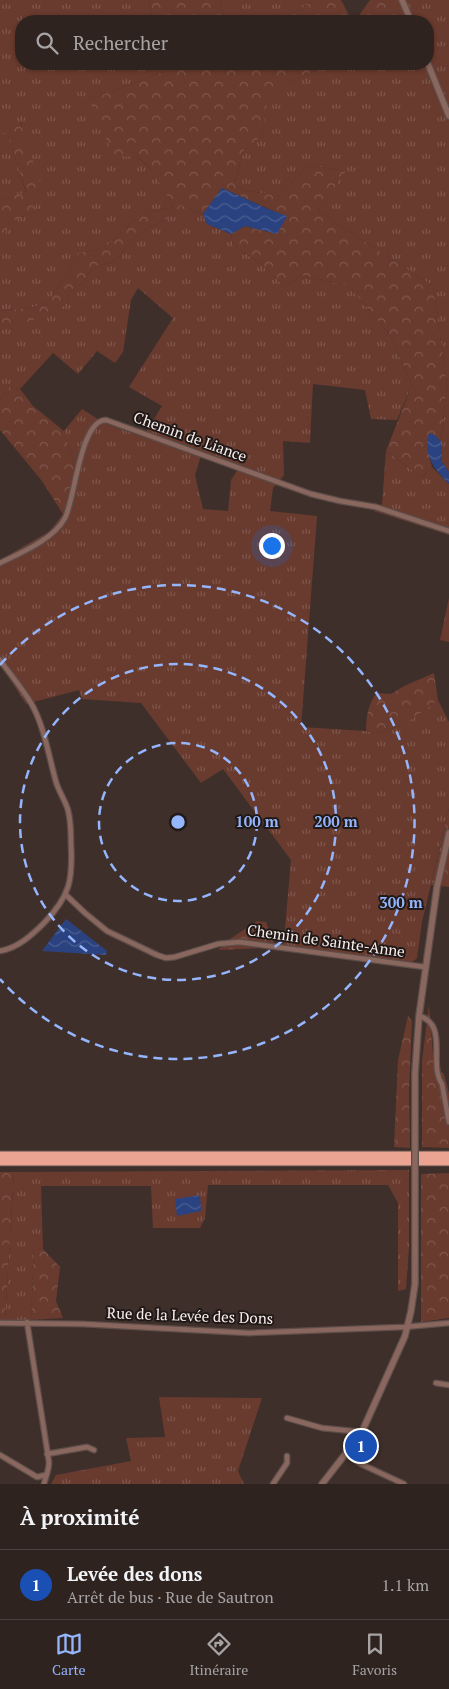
<!DOCTYPE html>
<html lang="fr">
<head>
<meta charset="utf-8">
<style>
	:root { --surface:#2f2320; --page:#3b2f2d; --text:#f1f3f6; --muted:#a7a4a5; --line:#4a403e; --accent:#95b6fd }
	body { margin:0; font-family:"PT Serif",serif; background:var(--page); color:var(--text) }
	.you { position:absolute; left:271px; top:545px; width:18px; height:18px; margin:-12px; border:4px solid #fff; border-radius:50%; background:#1a73e8; box-shadow:0 0 0 8px #1a73e833 }
	.badge { display:grid; place-items:center; width:32px; height:32px; border-radius:50%; background:var(--accent); color:#fff; font-size:16px; font-weight:700 }
	.pin { position:absolute; translate:-50% -50%; border:2px solid #fff; box-shadow:0 1px 5px #0006 }
	.list { margin:0; padding:0; list-style:none }
	h2 { display:flex; justify-content:space-between; align-items:center; height:65px; margin:0; padding:0 20px; font-size:21px }
	h2 small { font-size:16px; font-weight:400; color:var(--muted) }
	.list li { display:grid; grid-template-columns:32px 1fr auto; gap:15px; align-items:center; box-sizing:border-box; height:70px; padding:0 20px; border-top:1px solid var(--line) }
	.list b { display:block; font-size:19px; white-space:nowrap }
	.list p { margin:0; font-size:16px; white-space:nowrap; color:var(--muted) }
	.list em { font-size:16px; font-style:normal; color:var(--muted) }
	.icon { flex:none; width:28px; height:28px; fill:none; stroke:currentColor; stroke-width:2; stroke-linecap:round; stroke-linejoin:round }
	.map { position:relative; flex:none; width:449px; height:1484px; overflow:hidden }
	.search { position:absolute; background:var(--surface); box-shadow:0 1px 4px #0004; left:15px; right:15px; top:15px; height:55px; display:flex; align-items:center; gap:12px; box-sizing:border-box; padding:0 18px; border-radius:20px; color:var(--muted); font-size:19px }
	.sheet { height:135px; background:var(--surface) }
	nav { display:flex; justify-content:space-around; align-items:center; box-sizing:border-box; height:70px; border-top:1px solid var(--line); background:var(--surface); font-size:14px; color:var(--muted) }
	nav a { display:grid; justify-items:center; gap:2px }
	nav .on { color:var(--accent) }
	.map>svg:first-child { display:block }
</style>
</head>
<body>
<div class="map">
<svg width="449" height="1484" viewBox="0 0 449 1484">
	<defs>
		<pattern id="grass-tufts" width="24" height="20" patternUnits="userSpaceOnUse" patternTransform="scale(1.25)"><rect width="24" height="20" fill="#693a2e"/><path d="M3 7l-1-3M5 7V3M7 7l1-3M15 17l-1-3M17 17v-4M19 17l1-3" fill="none" stroke="#7f574d"/></pattern>
		<pattern id="forest-crowns" width="20" height="18" patternUnits="userSpaceOnUse" patternTransform="scale(1.25)"><rect width="20" height="18" fill="#693a2e"/><path d="M2 6a3 3 0 1 1 6 0M12 15a3 3 0 1 1 6 0" fill="none" stroke="#7f574d"/></pattern>
		<pattern id="water-waves" width="16" height="10" patternUnits="userSpaceOnUse" patternTransform="scale(1.25)"><rect width="16" height="10" fill="#2a4380"/><path d="M0 5q4-4 8 0t8 0" fill="none" stroke="#4a5e92"/></pattern>
	</defs>
	<rect width="100%" height="100%" fill="#3f2f2b"/>
	<path fill="url(#grass-tufts)" fill-rule="evenodd" d="M0,0H149L153,21H21V64H162L163,72L89,100L135,157C154,165 163,190 173,207C163,210 148,211 139,217C113,235 115,251 79,252C75,258 75,260 73,266C71,270 66,274 63,278C57,285 54,298 46,303C39,308 11,309 0,311V247L3,245L7,223L34,212L21,123L0,124Z
		M220,0H314L280,21H225Z
		M421,0H449V472L442,462L441,442L447,384L433,286L318,211L345,171L308,165L280,196L243,190L234,184L244,150L262,136L267,96L294,80L330,64H428V21H416L413,10L419,7Z
		M7,132L26,193L0,200V133Z
		M181,206L203,214L207,224L231,234L233,245L261,264L285,287L301,275L349,286L390,335L412,385L397,420L371,419L365,390L313,384L310,443L283,441L284,475L273,488L270,511L317,516L301,727L366,731C390,738 419,714 438,700L449,722V808L422,922L417,958L408,966L283,951L291,860L223,769L201,783L141,703L82,699L79,690L26,704L0,664V560L50,531L63,514L74,464L64,431L82,409L104,423L143,437L162,406L129,387L173,318L138,288L131,300L123,352L115,363L97,351L78,374L53,353L20,389L9,387L0,400V331L67,302L70,291L83,283L89,272L96,266L111,263L121,255L129,243L145,230L172,216ZM202,452L240,466L231,480L228,511L203,509L195,475Z
		M386,451L422,477L432,467L449,484V535L374,511L382,504Z
		M449,598V642L440,640Z
		M409,1170V1247L406,1289L398,1291V1203L388,1185H208L205,1218L200,1228H153L151,1186H41L43,1249L34,1248L31,1320H5L14,1172Z
		M159,1397L262,1398L238,1471L244,1484H51L56,1475L131,1461L126,1438L165,1437Z"/>
	<path fill="url(#forest-crowns)" d="M149,0H220L225,21H153Z
		M314,0H341L350,17L357,18L370,0H421L419,7L414,10L416,21H280Z
		M162,64H330L294,80L268,96L262,136L244,150L234,184L243,190L280,196L308,165L346,171L318,211L433,286L447,384L441,442L438,439L429,457L432,467L422,477L386,451L412,385L390,335L349,286L301,275L285,287L261,264L233,245L231,234L245,226L276,234L287,217L222,188L203,214L181,206L172,216L145,230L129,243L121,255L111,263L96,266L89,272L83,283L70,291L67,302L59,311L0,331V311C11,309 39,308 46,303C54,298 57,285 63,278C66,274 71,270 73,266C75,260 75,257 79,252C115,251 113,235 139,217C148,211 163,210 173,207C165,194 150,159 134,157C128,156 120,157 114,157L89,100L163,72Z
		M20,122L42,188L34,212L8,223L3,246L0,247V200L26,192L7,133H0V124Z
		M9,387L20,389L33,406L64,431L74,464L72,478L63,514L42,481L0,430V400Z
		M434,673L438,700C420,714 390,738 366,731C366,718 368,703 377,693L391,694L404,686Z
		M449,808V887L431,885Z
		M257,921L266,922L274,943L283,944V951L260,948L218,950L230,939Z
		M429,1005L434,1068L444,1074L449,1093V1148L422,1147V1061Z
		M408,1016L412,1021L409,1091L410,1148L394,1147L398,1060Z
		M0,1172H14L5,1320H0Z
		M449,1173V1318L421,1322V1174Z
		M34,1247L43,1249L60,1267L56,1301L63,1318L31,1320Z"/>
	<path fill="url(#water-waves)" d="M222,188L268,209L287,216L277,234L245,226L231,234L207,224L203,214Z
		M429,433L435,435L441,442L442,462L449,472V484C435,470 422,455 429,433Z
		M66,919L107,951L106,955L42,951Z
		M200,1195L201,1211L177,1216L175,1199Z"/>
	<g fill="none" stroke-linecap="round" stroke-linejoin="round">
		<g stroke="#5d4e4a" stroke-width="7">
			<path id="minor" d="M0,563C21,553 54,539 65,518C75,499 80,420 106,420L311,494L340,501L376,507L449,531
				M0,660C10,674 22,688 31,703C44,725 49,757 56,782C59,792 65,800 68,810C71,821 71,833 71,844C73,880 70,896 44,923C32,935 18,948 0,951
				M66,895L85,913L107,931L157,955L166,958L175,957L218,944L239,942L425,967
				M419,1016C449,1024 428,1064 442,1084L449,1122
				M27,1322L49,1462C49,1470 46,1476 44,1484
				M0,1323L83,1324L249,1333L404,1327L449,1323
				M436,1383L449,1385
				M287,1418L322,1428L362,1432
				M47,1454L87,1447L94,1450
				M346,1454L361,1464L404,1484
				M0,1455L37,1477L46,1475
				M273,1484L287,1463V1456"/>
		</g>
		<g stroke="#5d4e4a" stroke-width="8">
			<path id="tertiary" d="M402,0L411,21
				M428,64L449,116
				M415,1139V1073L419,1016L437,887L449,833
				M322,1484L361,1434L405,1336L411,1311L415,1284V1184"/>
		</g>
		<g stroke="#5d4e4a" stroke-width="9">
			<path id="trunk" d="M0,1155H449
				M0,1162H449"/>
		</g>
		<use href="#minor" stroke="#8a675e" stroke-width="4.5"/>
		<use href="#tertiary" stroke="#8a675e" stroke-width="5.5"/>
		<use href="#trunk" stroke="#eba492" stroke-width="7"/>
		<g stroke="#5d4e4a" stroke-width="8" stroke-linecap="butt">
			<path id="tertiary-bridge" d="M415,1139V1184"/>
		</g>
		<use href="#tertiary-bridge" stroke="#8a675e" stroke-width="5.5"/>
	</g>
	<g fill="none" stroke="#95b6fd" stroke-width="2.5" stroke-dasharray="9 6">
		<circle cx="178" cy="822" r="79"/>
		<circle cx="178" cy="822" r="158"/>
		<path d="M0 665A237 237 0 1 1 0 979"/>
	</g>
	<g text-anchor="middle" stroke-width="4" stroke-linejoin="round" paint-order="stroke">
		<g font-size="15" fill="#faefed" stroke="#201917">
			<text transform="translate(190 437) rotate(20)" y="5">Chemin de Liance</text>
			<text transform="translate(326 941) rotate(8)" y="5">Chemin de Sainte-Anne</text>
			<text transform="translate(190 1316) rotate(2)" y="5">Rue de la Levée des Dons</text>
		</g>
	</g>
	<circle cx="178" cy="822" r="8" fill="#95b6fd" stroke="#201917" stroke-width="2.5"/>
	<g font-size="15" text-anchor="middle" font-weight="bold" fill="#95b6fd" stroke="#201917" stroke-width="4" stroke-linejoin="round" paint-order="stroke">
		<text x="257" y="827">100 m</text>
		<text x="336" y="827">200 m</text>
		<text x="401" y="908">300 m</text>
	</g>
</svg>
<div class="you"></div>
<div class="pin badge" style="left:361px;top:1446px;background:#1a4fb4">1</div>
<div class="search"><svg class="icon" aria-label="search" viewBox="0 0 24 24"><circle cx="10" cy="10" r="6"/><path d="M15 15l6 6"/></svg>Rechercher</div>
</div>
<section class="sheet">
<h2>À proximité<small></small></h2>
<ul class="list">
<li><span class="badge" style="background:#1a4fb4">1</span><div><b>Levée des dons</b><p>Arrêt de bus · Rue de Sautron</p></div><em>1.1 km</em></li>
</ul>
</section>
<nav>
<a class="on"><svg class="icon" aria-label="map" viewBox="0 0 24 24"><path d="M3 6l6-2 6 2 6-2v14l-6 2-6-2-6 2zM9 4v14M15 6v14"/></svg>Carte</a>
<a><svg class="icon" aria-label="directions" viewBox="0 0 24 24"><path d="M12 3l9 9-9 9-9-9zM9 14v-3h6M13 9l2 2-2 2"/></svg>Itinéraire</a>
<a><svg class="icon" aria-label="saved" viewBox="0 0 24 24"><path d="M7 4h10v16l-5-4-5 4z"/></svg>Favoris</a>
</nav>
</body>
</html>
